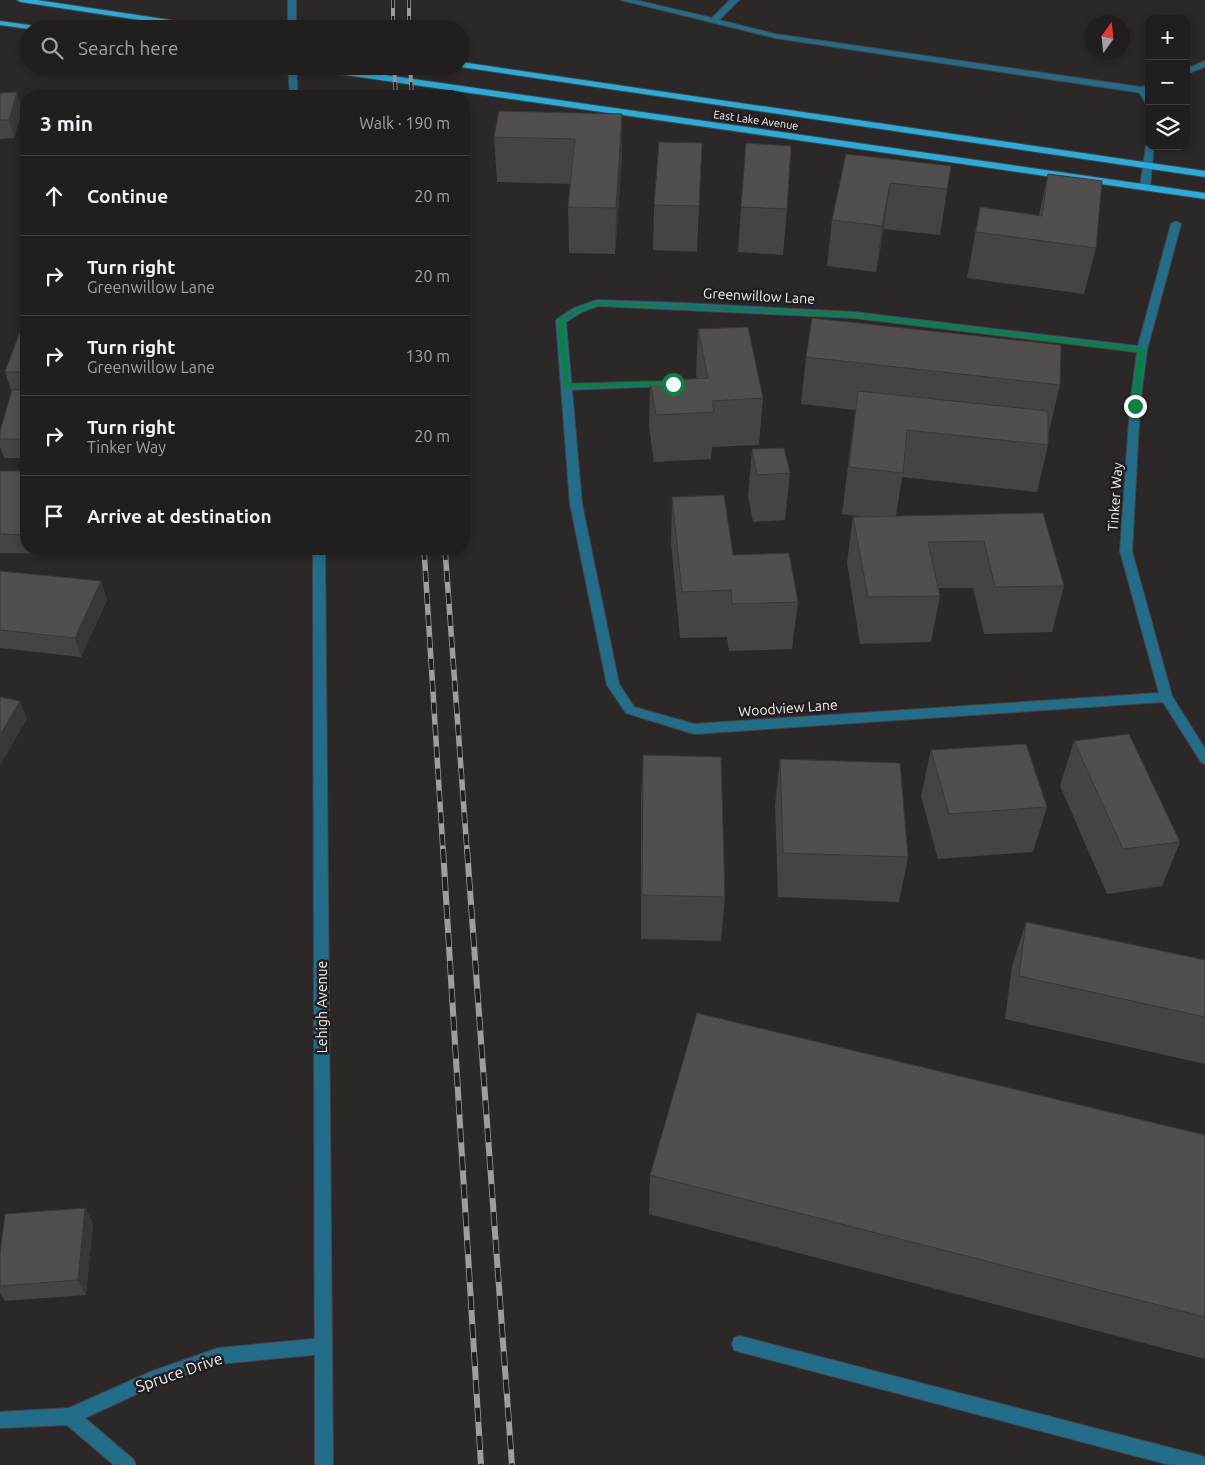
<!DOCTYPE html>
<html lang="en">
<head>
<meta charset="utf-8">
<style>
	:root { --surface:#211e1e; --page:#2d2b2b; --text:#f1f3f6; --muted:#a2a2a4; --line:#3e3c3c }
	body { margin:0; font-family:Ubuntu,sans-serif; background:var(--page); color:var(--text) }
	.controls { position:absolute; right:15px; top:15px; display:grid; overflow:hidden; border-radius:10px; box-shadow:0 2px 8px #0003 }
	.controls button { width:45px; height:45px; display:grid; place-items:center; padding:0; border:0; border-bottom:1px solid var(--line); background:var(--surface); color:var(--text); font:25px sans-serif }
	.compass { position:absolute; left:1085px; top:15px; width:45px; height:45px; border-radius:50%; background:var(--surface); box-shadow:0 2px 8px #0003; rotate:15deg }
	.stop { position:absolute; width:15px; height:15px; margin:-11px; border:4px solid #0b8043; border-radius:50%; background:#fff }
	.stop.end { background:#0b8043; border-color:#fff; box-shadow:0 1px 5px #0008 }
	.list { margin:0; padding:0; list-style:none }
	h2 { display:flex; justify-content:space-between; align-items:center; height:65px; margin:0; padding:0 20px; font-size:21px }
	h2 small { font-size:16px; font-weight:400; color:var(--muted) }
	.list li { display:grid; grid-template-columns:32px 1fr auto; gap:15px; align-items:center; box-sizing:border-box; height:80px; padding:0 20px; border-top:1px solid var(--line) }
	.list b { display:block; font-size:19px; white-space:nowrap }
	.list p { margin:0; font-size:16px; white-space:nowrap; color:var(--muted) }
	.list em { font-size:16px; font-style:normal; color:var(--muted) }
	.icon { flex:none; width:28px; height:28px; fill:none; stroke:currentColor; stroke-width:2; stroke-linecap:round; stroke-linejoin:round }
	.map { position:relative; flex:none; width:1205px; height:1465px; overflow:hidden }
	.search { position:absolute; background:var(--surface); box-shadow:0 2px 8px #0003; left:20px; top:20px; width:450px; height:55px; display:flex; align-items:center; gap:12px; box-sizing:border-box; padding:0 18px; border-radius:28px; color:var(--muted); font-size:19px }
	.panel { position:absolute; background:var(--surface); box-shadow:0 2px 8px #0003; left:20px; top:90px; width:450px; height:465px; border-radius:20px }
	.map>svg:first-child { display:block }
</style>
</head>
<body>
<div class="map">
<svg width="1205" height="1465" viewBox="0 0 1205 1465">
	<rect width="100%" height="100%" fill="#2c2828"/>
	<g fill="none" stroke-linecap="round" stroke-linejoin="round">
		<g stroke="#484444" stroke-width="2">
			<path id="service" d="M621,0H635L712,18L730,0H739L719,20L775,34L1141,87L1149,85V90L1142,93L775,38Z
				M1205,61V67L1186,74V69Z
				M666,381L670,382V386L566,390L561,387L566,384Z"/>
		</g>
		<g stroke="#484444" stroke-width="2">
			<path id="minor" d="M1139,88L1146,90L1149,94V105L1146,104L1138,90Z
				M1149,144V146H1154L1150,187L1145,190L1140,187L1146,146Z
				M1176,221L1181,224L1147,350L1140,406L1132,551L1172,696L1205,749V764L1201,762L1163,702L694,734L626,713L607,685L570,504L556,321L557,319L574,308L597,300L683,303L854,312L1138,346L1171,224ZM598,306L854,318L1137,352L1130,406L1120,551L1159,693L694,724L634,707L619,684L582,504L566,322L582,312Z
				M740,1336L1202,1456L1205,1458V1465H1170L740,1352L734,1350L732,1344L734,1338Z
				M323,1338L329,1340L331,1346L329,1352L323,1354L218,1364L152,1387L85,1418L133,1459L136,1465H114L67,1425L0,1428V1412L69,1408L150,1372L218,1348Z"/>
		</g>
		<g stroke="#484444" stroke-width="2">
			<path id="tertiary" d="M288,0H296V29H288Z
				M288,66H296L298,96H290Z
				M313,549H325L333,1465H315Z"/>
		</g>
		<g stroke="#484444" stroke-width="2">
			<path id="primary" d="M17,0H37L217,27L221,29H199L21,2Z
				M0,21L43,27L47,29H29L0,25Z
				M461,62L1205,171V177L461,67Z
				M300,66H323L1205,193V199L304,69Z"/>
		</g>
		<use href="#service" fill="#226d8a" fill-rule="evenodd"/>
		<use href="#minor" fill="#226d8a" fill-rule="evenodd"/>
		<use href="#tertiary" fill="#226d8a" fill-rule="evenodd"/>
		<use href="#primary" fill="#27acdc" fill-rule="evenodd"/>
		<g stroke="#a19d9e" stroke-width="4">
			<path id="rail-far2" d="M393,0V29
				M409,0V29
				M394,66L396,96
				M410,66L412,96"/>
		</g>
		<g stroke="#a19d9e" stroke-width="5.5">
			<path id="rail-far1" d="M424,549L443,851
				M445,549L467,851"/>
		</g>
		<g stroke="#a19d9e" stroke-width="6">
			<path id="rail" d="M443,849L481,1465
				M467,849L512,1465"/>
		</g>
		<use href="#rail-far2" stroke="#221e1f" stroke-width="2.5" stroke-dasharray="8" stroke-linecap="butt"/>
		<use href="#rail-far1" stroke="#221e1f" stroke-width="4" stroke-dasharray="11" stroke-linecap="butt"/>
		<use href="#rail" stroke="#221e1f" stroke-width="4.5" stroke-dasharray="14" stroke-linecap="butt"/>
	</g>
	<path fill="#474343" d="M0,93L22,110L14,138L0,139Z
		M622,114V159L615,254L569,253L568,207L570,184L497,182L494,137Z
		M702,143L697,252L653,250L654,205Z
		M846,154L951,166L940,235L884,229L876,272L827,266L832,220Z
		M1048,174L1096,248L1084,294L967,278L980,207L1039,215Z
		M741,207L787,209L783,255L738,252Z
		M26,326V458H4L0,447V431L16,390H11L5,372Z
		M698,329L763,398L759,445L712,447L711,459L654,462L649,427L650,381L697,379L696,375Z
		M806,357L1060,385L1049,431L1048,445L1037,492L902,477L896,516L1043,513L1064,586L1052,632L984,634L973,588H939L940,596L931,642L860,644L847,563L853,517H865L842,514L855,410L801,404Z
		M752,449L790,473L785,520L753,522L748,496Z
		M0,471H26V549H72L70,554L0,553Z
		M672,497L733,555L798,602L792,649L729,651L727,637L680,638L671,543Z
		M0,571L101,581L107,600L81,657L0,648Z
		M1074,741L1180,842L1162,886L1107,894L1060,786Z
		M931,750L1047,807L1033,852L938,859L921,796Z
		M643,755L725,897L721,941L641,939V801Z
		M780,759L908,857L899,902L778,897L775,805Z
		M1026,922L1205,960V1064L1005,1019L1012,966Z
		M1205,1135V1359L649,1214L650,1175Z
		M85,1208L93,1223L86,1295L5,1301L0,1293V1254Z"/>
	<path fill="#393737" d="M17,92L22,110L14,138L9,120Z
		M622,114V159L615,254L616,208Z
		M890,183L884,229L876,272L882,226Z
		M69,549H72L70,554Z
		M101,581L107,600L81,657L75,638Z
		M20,701L27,719L0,766V735Z
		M85,1208L93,1223L86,1295L78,1280Z"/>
	<path fill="#524e4e" stroke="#393737" d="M17,92L9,120H0V93Z
		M499,111L622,114L616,208L568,207L575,139L494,137Z
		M659,142L702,143L699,206L654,205Z
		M746,143L791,146L787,209L741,207Z
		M846,154L951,166L947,189L890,183L882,226L832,220Z
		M1048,174L1102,181L1096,248L976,232L980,207L1042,216Z
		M812,318L1061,345L1060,385L806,357Z
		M22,326H26V372H5Z
		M748,327L763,398L712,401L714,412L656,415L650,381L708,378L698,329Z
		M12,390H26V439H0V431Z
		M858,391L1048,411V445L907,430L903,473L849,467Z
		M784,448L790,473L757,475L752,449Z
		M0,471H26V535L0,534Z
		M724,495L733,555L789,553L798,602L732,604L731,590L682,592L672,497Z
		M1043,513L1064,586L995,587L984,541L928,542L940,596L868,597L853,517Z
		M0,571L101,581L75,638L0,630Z
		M0,697L20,701L0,735Z
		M1129,734L1180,842L1123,849L1074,741Z
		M1026,744L1047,807L949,814L931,750Z
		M643,755L721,757L725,897L642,895Z
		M780,759L900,763L908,857L783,853Z
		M1026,922L1205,960V1017L1019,976Z
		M697,1013L1205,1135V1317L650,1175Z
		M85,1208L78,1280L0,1286V1254L5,1214Z"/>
	<path fill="#0b8043" d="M597,302L854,313L1142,348L1145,350L1139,406L1135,408L1132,406L1138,352L854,317L683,308L598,305L580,311L564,321L569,384L673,381L675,385L564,388L558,321L576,309Z"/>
	<g text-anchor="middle" stroke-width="5" stroke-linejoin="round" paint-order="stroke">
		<g font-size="11" fill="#f4f1f2" stroke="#221e1f">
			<text transform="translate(756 120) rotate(8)" y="4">East Lake Avenue</text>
		</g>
		<g font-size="14" fill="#f4f1f2" stroke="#221e1f">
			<text transform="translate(759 296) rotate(3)" y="5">Greenwillow Lane</text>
			<text transform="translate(1115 497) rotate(-86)" y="5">Tinker Way</text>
			<text transform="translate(788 708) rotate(-4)" y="5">Woodview Lane</text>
			<text transform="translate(322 1007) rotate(-90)" y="5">Lehigh Avenue</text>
		</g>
		<g font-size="16" fill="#f4f1f2" stroke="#221e1f">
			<text transform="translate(179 1372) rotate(-19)" y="6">Spruce Drive</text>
		</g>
	</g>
</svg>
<div class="controls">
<button>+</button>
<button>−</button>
<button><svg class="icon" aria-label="layers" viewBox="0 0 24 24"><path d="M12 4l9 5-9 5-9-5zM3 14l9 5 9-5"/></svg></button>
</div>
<svg class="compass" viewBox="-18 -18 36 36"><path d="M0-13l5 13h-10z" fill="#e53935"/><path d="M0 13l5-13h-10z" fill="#a2a2a4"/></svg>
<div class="stop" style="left:673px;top:384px"></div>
<div class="stop end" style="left:1135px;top:406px"></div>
<div class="search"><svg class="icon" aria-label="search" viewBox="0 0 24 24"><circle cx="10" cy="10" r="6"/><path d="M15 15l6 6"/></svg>Search here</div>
<section class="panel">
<h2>3 min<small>Walk · 190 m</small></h2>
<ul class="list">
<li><svg class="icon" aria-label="ahead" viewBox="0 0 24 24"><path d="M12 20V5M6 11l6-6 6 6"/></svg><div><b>Continue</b></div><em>20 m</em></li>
<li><svg class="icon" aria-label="right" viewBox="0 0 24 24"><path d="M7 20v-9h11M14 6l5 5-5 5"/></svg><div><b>Turn right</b><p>Greenwillow Lane</p></div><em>20 m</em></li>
<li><svg class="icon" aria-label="right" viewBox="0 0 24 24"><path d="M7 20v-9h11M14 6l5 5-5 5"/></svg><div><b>Turn right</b><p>Greenwillow Lane</p></div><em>130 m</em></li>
<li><svg class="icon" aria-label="right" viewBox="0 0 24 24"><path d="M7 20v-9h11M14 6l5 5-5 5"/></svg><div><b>Turn right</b><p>Tinker Way</p></div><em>20 m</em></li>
<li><svg class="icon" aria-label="arrive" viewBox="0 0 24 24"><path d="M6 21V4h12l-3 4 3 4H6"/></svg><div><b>Arrive at destination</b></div></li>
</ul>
</section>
</div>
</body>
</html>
